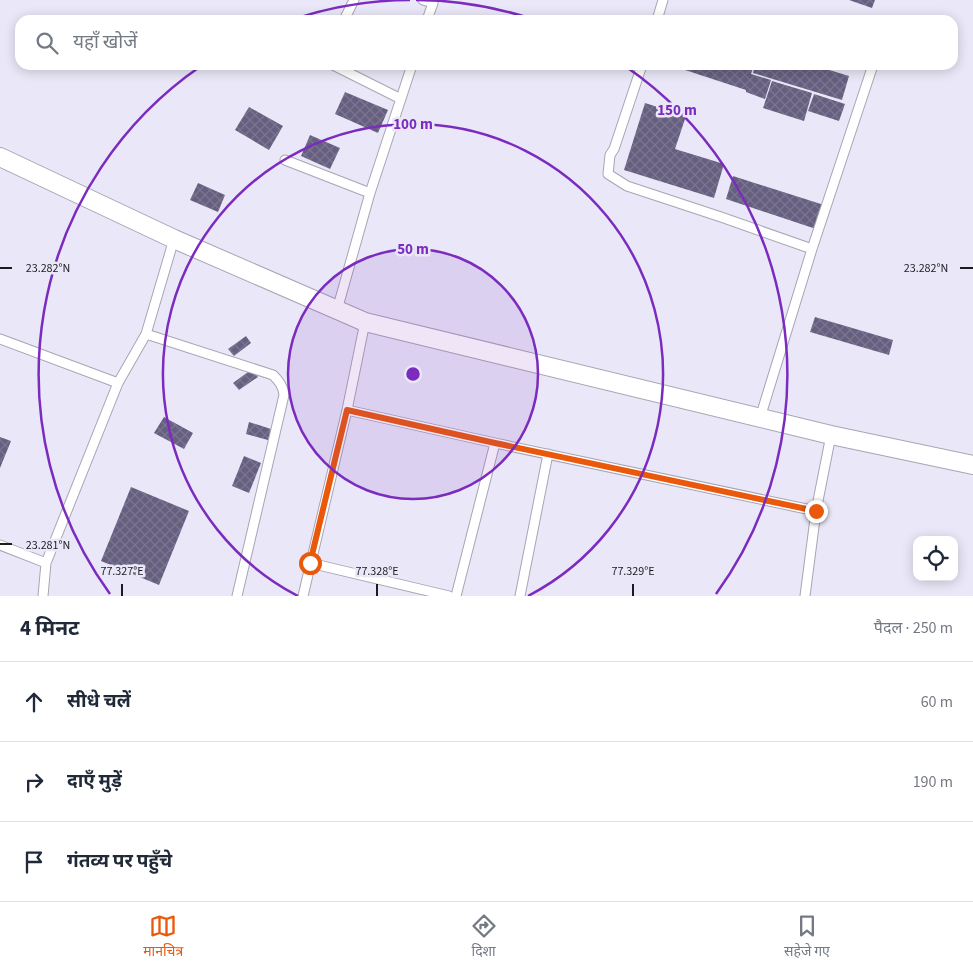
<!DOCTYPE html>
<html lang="hi">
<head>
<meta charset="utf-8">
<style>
	:root { --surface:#fff; --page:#f6f6f7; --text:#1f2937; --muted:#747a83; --line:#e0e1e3; --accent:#ea580c }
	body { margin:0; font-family:"Source Sans 3","Noto Sans Devanagari",sans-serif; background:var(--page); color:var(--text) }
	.controls { position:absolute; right:15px; bottom:15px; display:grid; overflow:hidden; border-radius:10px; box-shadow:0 2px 12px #0003 }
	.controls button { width:45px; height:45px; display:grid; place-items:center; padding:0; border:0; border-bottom:1px solid var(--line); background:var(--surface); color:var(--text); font:25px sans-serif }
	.stop { position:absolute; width:15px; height:15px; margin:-11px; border:4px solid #ea580c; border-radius:50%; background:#fff }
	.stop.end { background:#ea580c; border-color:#fff; box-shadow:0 1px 5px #0008 }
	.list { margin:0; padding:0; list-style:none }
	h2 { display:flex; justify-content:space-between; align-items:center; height:65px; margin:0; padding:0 20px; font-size:21px }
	h2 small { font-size:16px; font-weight:400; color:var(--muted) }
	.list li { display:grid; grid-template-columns:32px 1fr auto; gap:15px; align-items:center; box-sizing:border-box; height:80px; padding:0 20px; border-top:1px solid var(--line) }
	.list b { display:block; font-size:19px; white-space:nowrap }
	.list em { font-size:16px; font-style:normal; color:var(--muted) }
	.icon { flex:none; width:28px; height:28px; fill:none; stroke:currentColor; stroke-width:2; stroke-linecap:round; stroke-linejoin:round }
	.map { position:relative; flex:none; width:973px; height:596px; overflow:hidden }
	.search { position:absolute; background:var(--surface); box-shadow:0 2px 12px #0003; left:15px; right:15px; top:15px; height:55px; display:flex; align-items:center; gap:12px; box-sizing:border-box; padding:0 18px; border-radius:15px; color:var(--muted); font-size:19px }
	.sheet { height:305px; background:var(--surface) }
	nav { display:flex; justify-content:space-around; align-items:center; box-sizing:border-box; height:70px; border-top:1px solid var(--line); background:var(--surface); font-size:14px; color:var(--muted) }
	nav a { display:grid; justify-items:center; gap:2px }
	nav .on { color:var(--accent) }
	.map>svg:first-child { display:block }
</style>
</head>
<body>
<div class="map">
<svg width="973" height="596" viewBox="0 0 973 596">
	<defs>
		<pattern id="building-cross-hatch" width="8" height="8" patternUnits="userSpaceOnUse" patternTransform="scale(1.25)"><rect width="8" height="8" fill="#665f80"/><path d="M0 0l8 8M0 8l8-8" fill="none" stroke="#7b768f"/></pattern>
	</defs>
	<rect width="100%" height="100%" fill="#eae8f8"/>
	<path fill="url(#building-cross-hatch)" d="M849,0H875L872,8Z
		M677,65H754L751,74L771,80L765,99L746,92V90L676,67Z
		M755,65H813L849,76L842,100L753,73Z
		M772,81L812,93L804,121L763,108Z
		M345,92L388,110L378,133L335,114Z
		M814,94L845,104L839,121L808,111Z
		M645,103L686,116L675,149L724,164L714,198L624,170Z
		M249,107L283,126L269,150L235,130Z
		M310,135L340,148L330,169L301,156Z
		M733,176L824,205L816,229L726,199Z
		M198,183L225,195L218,212L190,200Z
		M815,317L893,340L889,355L810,332Z
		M246,336L251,343L234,356L228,349Z
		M252,369L258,377L239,390L233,383Z
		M164,417L193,433L184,449L154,433Z
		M249,422L271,429L268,440L246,434Z
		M0,437L11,441L0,468Z
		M244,456L261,463L249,493L232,486Z
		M131,487L189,511L159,585L101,561Z"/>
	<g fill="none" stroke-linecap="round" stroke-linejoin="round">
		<g stroke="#a7a5b4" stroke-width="11">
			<path id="lane" d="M423,0L433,3L427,20
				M344,20L354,0
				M657,20L663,0
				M333,65L401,99
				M642,65L614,149L610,155L608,174L627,186L721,217L812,249
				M285,160L370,193
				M337,310L370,193L412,65
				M146,334L273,375C279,381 283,386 284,395L237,596
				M0,339L118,383
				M347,410L495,443L816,511
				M760,418L812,249L873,65
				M0,545L46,563
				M310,563L449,596
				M43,596L46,563L118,383L146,334L174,239
				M303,596L347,410L365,322
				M456,596L495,443
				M520,596L548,454
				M805,596L816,511L831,435"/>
		</g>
		<g stroke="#a7a5b4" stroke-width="20">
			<path id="street" d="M0,157L174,239L365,322L831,435L973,465"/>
		</g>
		<use href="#lane" stroke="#fff" stroke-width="9"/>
		<use href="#street" stroke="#fff" stroke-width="18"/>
	</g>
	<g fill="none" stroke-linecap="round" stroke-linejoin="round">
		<path stroke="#ea580c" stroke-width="6" d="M310,563L347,410L495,443L816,511"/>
	</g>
	<path fill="none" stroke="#1c1b21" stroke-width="2" d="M0,268H12M960,268H973M0,544H12M122,584V596M377,584V596M633,584V596"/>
	<circle cx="413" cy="374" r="125" fill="#7b2cbf" fill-opacity=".12"/>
	<g fill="none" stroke="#7b2cbf" stroke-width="2.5">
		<circle cx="413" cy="374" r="125"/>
		<path d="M298 596A250 250 0 1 1 528 596"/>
		<path d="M110 594A374 374 0 0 1 201 66M294 19A374 374 0 0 1 410 0M416 0A374 374 0 0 1 532 19M625 66A374 374 0 0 1 716 594"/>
	</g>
	<g font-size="12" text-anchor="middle" fill="#1c1b21" stroke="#eae8f8" stroke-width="5" stroke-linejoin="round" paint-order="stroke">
		<text x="48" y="272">23.282°N</text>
		<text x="926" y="272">23.282°N</text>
		<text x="48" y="549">23.281°N</text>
		<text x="122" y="575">77.327°E</text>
		<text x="377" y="575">77.328°E</text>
		<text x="633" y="575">77.329°E</text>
	</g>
	<circle cx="413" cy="374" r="8" fill="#7b2cbf" stroke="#eae8f8" stroke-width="2.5"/>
	<g font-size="15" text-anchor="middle" font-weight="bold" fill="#7b2cbf" stroke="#eae8f8" stroke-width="5" stroke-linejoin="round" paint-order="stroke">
		<text x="677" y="115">150 m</text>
		<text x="413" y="129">100 m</text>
		<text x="413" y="254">50 m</text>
	</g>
</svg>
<div class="controls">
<button><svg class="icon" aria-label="locate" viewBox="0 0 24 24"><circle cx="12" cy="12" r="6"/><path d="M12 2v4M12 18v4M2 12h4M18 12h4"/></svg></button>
</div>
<div class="stop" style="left:310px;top:563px"></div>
<div class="stop end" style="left:816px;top:511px"></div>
<div class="search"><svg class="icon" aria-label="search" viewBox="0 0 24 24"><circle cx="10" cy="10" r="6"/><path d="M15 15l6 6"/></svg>यहाँ खोजें</div>
</div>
<section class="sheet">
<h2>4 मिनट<small>पैदल · 250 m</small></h2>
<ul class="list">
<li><svg class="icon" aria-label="ahead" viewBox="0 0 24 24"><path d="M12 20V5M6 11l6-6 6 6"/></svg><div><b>सीधे चलें</b></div><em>60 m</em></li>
<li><svg class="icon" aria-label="right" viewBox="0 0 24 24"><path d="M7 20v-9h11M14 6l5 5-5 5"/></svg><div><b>दाएँ मुड़ें</b></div><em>190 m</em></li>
<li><svg class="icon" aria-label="arrive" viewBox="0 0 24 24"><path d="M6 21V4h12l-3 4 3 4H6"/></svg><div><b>गंतव्य पर पहुँचे</b></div></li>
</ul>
</section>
<nav>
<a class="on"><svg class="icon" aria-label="map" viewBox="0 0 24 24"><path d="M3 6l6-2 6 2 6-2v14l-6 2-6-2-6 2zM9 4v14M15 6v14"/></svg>मानचित्र</a>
<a><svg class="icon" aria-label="directions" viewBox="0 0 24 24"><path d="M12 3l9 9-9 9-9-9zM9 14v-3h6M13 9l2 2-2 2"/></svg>दिशा</a>
<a><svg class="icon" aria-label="saved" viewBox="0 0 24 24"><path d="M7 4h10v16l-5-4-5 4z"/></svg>सहेजे गए</a>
</nav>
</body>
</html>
